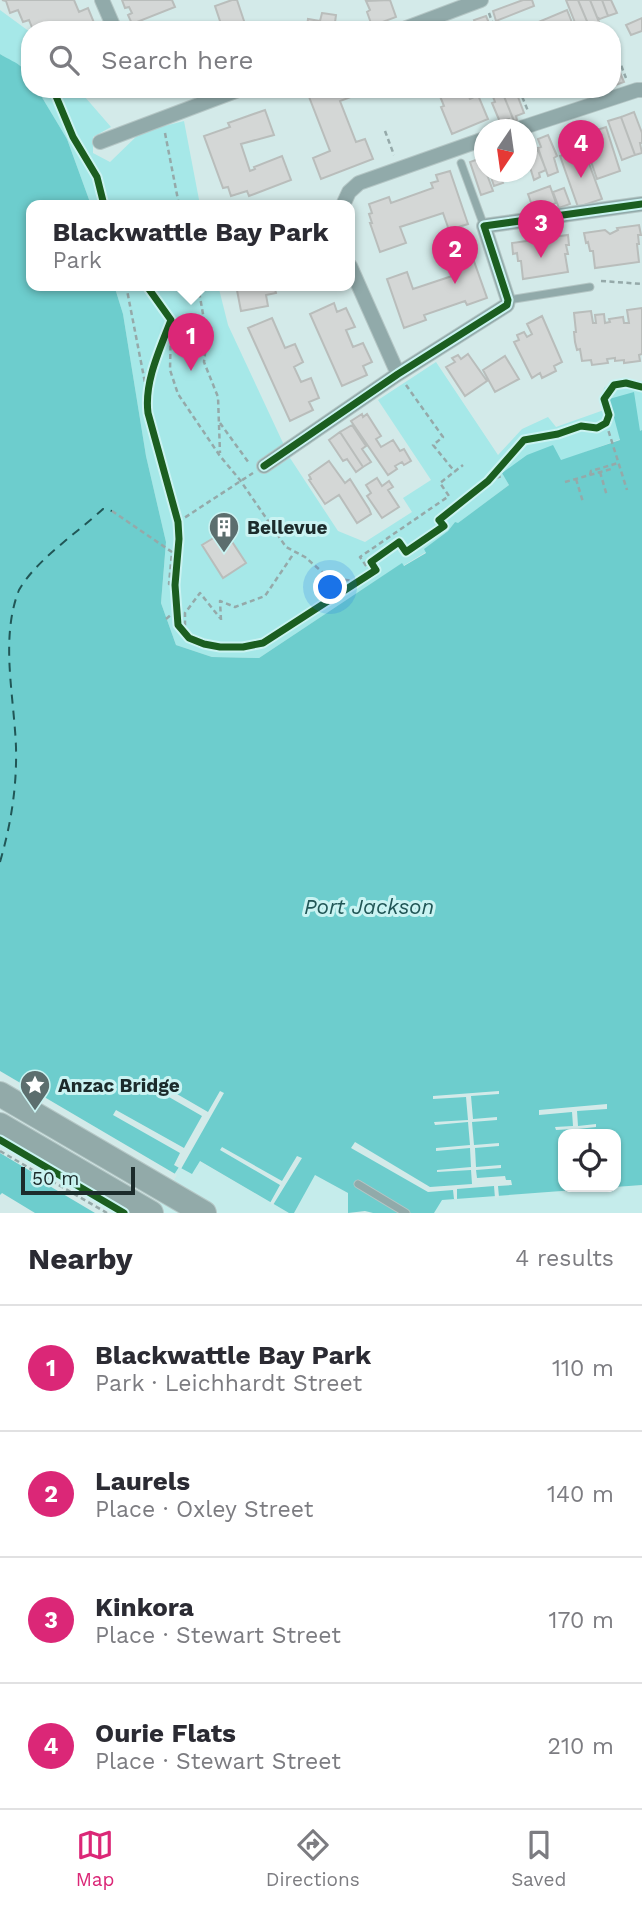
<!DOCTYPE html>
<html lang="en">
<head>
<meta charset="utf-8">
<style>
	:root { --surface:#fff; --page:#f2f2f3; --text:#2b2b33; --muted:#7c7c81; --line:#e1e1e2; --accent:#db2777 }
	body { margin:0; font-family:"Work Sans",sans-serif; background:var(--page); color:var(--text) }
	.controls { position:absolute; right:21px; bottom:21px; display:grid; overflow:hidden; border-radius:14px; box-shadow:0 2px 5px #0004 }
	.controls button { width:63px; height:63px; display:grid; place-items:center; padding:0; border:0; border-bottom:2px solid var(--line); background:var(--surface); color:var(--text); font:35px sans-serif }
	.compass { position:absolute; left:474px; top:119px; width:63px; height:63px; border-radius:50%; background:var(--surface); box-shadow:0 2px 5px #0004; rotate:193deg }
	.scale { position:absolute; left:21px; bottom:18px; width:114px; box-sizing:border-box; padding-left:7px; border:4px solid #1c2b2b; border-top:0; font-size:19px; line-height:24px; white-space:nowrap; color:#1c2b2b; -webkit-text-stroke:5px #caf3f2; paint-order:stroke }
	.you { position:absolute; left:331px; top:588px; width:24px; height:24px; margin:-18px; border:5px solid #fff; border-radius:50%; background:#1a73e8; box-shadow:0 0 0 10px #1a73e833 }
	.badge { display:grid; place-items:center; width:46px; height:46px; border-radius:50%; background:var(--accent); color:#fff; font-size:23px; font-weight:700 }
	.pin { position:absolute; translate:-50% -58px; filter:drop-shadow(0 2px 4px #0008) }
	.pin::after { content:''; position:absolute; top:37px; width:24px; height:21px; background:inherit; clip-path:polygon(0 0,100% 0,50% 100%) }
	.popup { position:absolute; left:26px; top:200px; width:329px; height:91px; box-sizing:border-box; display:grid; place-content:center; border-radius:14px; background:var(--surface); filter:drop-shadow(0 2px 5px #0005); font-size:23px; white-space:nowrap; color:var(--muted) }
	.popup b { font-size:26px; color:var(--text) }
	.popup::after { content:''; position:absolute; left:50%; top:100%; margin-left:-14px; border:14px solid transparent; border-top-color:var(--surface) }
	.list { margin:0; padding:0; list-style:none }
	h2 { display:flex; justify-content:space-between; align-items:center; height:91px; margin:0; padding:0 28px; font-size:30px }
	h2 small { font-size:23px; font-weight:400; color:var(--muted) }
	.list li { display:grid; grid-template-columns:46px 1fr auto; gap:21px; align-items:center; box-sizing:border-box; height:126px; padding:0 28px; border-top:2px solid var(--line) }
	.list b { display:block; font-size:26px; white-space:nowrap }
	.list p { margin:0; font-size:23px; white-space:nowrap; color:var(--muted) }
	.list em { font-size:23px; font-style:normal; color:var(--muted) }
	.icon { flex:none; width:38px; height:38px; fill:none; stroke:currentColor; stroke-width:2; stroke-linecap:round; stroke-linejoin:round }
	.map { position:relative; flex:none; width:642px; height:1213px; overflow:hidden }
	.search { position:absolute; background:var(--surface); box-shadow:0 2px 5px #0004; left:21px; right:21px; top:21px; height:77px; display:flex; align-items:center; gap:18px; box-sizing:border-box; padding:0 24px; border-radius:28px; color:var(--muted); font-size:26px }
	.sheet { height:595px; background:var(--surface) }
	nav { display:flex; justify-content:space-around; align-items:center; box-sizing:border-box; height:98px; border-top:2px solid var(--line); background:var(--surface); font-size:19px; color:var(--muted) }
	nav a { display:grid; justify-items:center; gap:4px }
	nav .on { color:var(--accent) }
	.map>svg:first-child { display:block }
</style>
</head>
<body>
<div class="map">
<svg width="642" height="1213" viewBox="0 0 642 1213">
	<rect width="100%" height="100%" fill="#d3eae9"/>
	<path fill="#c5eceb" d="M199,1161L289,1213H149L179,1166Z
		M315,1175L348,1193V1213H294Z
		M642,1185V1213H434L441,1200Z"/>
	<path fill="#a6e8e8" d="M0,10L30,32V76L26,70L0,54Z
		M37,89H78L111,127L93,137V153L110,162L141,132L184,121L200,205H91L67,139Z
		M114,285H218L228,325L290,458L338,531L365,542L412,512L403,498L431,480L378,400L436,362L498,455L522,429L548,417L556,427L604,410L602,402L604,388L615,380L642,381V430L641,433L609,400L621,439L561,461L502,472L509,485L457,524L455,522L448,531L425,549L426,552L403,566L401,564L259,658L212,657L176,645L161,603L166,542L146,456L123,314Z"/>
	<path fill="#6dcdcd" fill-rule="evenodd" d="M0,54C18,65 30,66 30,89H37L67,139L91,205H32V285H114L123,314L146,456L166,542L161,603L176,645L212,657L259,658L402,563L404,566L426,553L424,549L448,531L455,522L458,523L509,485L502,473L527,455L553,445L561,460L620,440L609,399L634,392L640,431L642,430V1185L442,1200L434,1213H373L365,1211L348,1213V1193L315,1175L294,1213H289L200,1161L192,1174L179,1167L149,1213H35L2,1193L0,1195ZM563,1134H616V1187H563Z"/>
	<path fill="#d3eae9" d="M0,1071L177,1175L154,1213H95L31,1175L32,1172L0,1153Z
		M158,1083L208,1112L220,1091L224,1093L181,1169L174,1165L180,1153L113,1115L116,1110L184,1148L202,1116L155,1089Z
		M499,1091V1094L471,1096L473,1119L497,1117V1120L472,1122L474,1145L499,1143V1146L475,1148L476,1167L501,1165V1168L476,1170L477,1178L505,1176L506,1180H511L512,1185L498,1186L499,1197L495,1198L494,1186L457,1189V1199H454L453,1190L428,1192L351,1148L355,1142L430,1187L472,1184L471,1170L437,1172V1170L471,1167L470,1148L436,1151V1148L470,1145L468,1122L435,1125L434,1122L468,1120L466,1097L433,1099V1096Z
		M607,1104V1109L577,1111L578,1126L596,1124V1127L578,1129L579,1134H574L573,1129L556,1130L555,1127L573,1126L572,1112L539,1115V1110Z
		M222,1147L282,1181L297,1156L302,1158L273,1205L270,1203L280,1185L220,1150Z"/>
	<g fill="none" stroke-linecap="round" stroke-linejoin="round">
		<path stroke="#215656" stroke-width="2" stroke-dasharray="9 7" stroke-linecap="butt" d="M0,862C11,824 17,787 16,747C14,695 0,638 19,590C36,560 77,533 103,509L112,511"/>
	</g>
	<path fill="#d4d7d6" stroke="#b9bdbb" stroke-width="2" d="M2,0H74L79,12L88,8L97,30H33L29,20L23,22L18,10L10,13L6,1Z
		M122,0H172L175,7L132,24L128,15L132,13L129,7L125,8Z
		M232,0H237L247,30H223L215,6Z
		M390,0L396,17L372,26L367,12L370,10L366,1Z
		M523,0H532L534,6L496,21L493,11Z
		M566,0H578L589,26L578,30Z
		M578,0H590L599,22L589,26Z
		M590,0H602L608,16L600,19L597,17Z
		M602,0H611L617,13L608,16Z
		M567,10L575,30H539L536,23Z
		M322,13L336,15L334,30H292L293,23L307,26L308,19L320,21Z
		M486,16L492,30H478L474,20Z
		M642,18V31L631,35L626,25Z
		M612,54L624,82L613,86L612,83Z
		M166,89H208L194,95L187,93L186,90L170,94Z
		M306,89H363L364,92L340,101L356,142L365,139L373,159L321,179L313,158L330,151Z
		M437,89H476L467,93L470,99L478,95L488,119L452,134L441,107L444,106Z
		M490,89H501L514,121L510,122L509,119L500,122L492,103L495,102Z
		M501,89H515L524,113L516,116L517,120L514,121Z
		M265,110L274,135L241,144L250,171L255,169L254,167L282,156L291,180L249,196L247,191L231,196L228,187L223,188L204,136L230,127L228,123Z
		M634,112L642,133V143H640L642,153L635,155L621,117Z
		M621,117L635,155L622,160L608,121Z
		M606,127L620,171L597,179L582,135Z
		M548,135L557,156L554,158L558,172L548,176L538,148L541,147L538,139Z
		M583,147L602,199L578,207L560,156L569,153L571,157L576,155L574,151Z
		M538,150L546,170L539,173L540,177L534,180L526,154Z
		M481,158L493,191L481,195L470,162Z
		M450,171L468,224L449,230L443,213L400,227L406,243L380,252L370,223H372L369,214L372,213L369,204L389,197L391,203L433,188L431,183L438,181L436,175Z
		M486,172H498L503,183L494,186L490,174L487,175Z
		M550,186L556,203L541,209L540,205L533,208L528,194Z
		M564,188L570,204L559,208L553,192Z
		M639,225L641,235H638L639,244H637L639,262L595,268L593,251H590L588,242L586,243L584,233L605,230L610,234L618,230L617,228Z
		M568,235L569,245H566L568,254H565L568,272L523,279L521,261H518L517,253L513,254L512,243L534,240V242L542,243L546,238Z
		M470,250L487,298L467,305L465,301L424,315L426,320L404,328L387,279L407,272L413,289L455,275L449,257Z
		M236,285H274L276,293L266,295L268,306L241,311Z
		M334,303L337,312L346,308L355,327L346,330L353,347L363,343L372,362L363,366L367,375L342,386L310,314Z
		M642,308V354L639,355L640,361L624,363V360L615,361V358L607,359L608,363L592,365L591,360L582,361L580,349L577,350L575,342L574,332H576L574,313L591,311L593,323H596L595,315L604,314L605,323L610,322L609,319L623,317L624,323H629L627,310Z
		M542,316L562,362L554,366L556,371L542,378L540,373L532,378L514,342L519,340L517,335L524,332L527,337L532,334L527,324Z
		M272,318L285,348L295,344L303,362L294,367L301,382L311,378L319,398L309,402L313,410L290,421L248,328Z
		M468,354L487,381L465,396L446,367L455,362L452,358L458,355L461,359Z
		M505,356L519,379L495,392L483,370Z
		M362,414L363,417L367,414L381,436L376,439L381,447L393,440L400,451L404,449L411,461L404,465L402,462L395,466L397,469L388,475L351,421Z
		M352,425L366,446L362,449L371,462L363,467L340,432Z
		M340,432L363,467L356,472L347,459L343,461L329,440Z
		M329,461L345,483L350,479L369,509L371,514L357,523L339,495L325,504L309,480L311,479L309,475Z
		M377,478L382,486L389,481L393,487L388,490L399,507L382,518L367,496L371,493L366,485Z
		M225,531L246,563L223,578L202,545Z"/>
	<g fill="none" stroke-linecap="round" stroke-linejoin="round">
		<g stroke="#b4c6c5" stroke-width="9">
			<path id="lane" d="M461,163L484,226
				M508,300L590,287
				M358,1184L406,1213"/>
		</g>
		<g stroke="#b4c6c5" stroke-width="16">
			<path id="street" d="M102,0L115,30
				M401,30L481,0
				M515,130L637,90H642
				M100,142L241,89
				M343,205L349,192L359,183L484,139
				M350,266L398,374
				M264,466L398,374L507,305L508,300L484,226L642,204"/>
		</g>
		<g stroke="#b4c6c5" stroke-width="26">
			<path id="highway" d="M0,1094L204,1213
				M0,1125L151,1213"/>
		</g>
		<path stroke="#95a9a9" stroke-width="2.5" stroke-dasharray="5 3.5" stroke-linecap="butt" d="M489,13L495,30
			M357,30V23
			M612,42L626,78
			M519,89L528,111
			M385,131L394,155
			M165,133L179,205
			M601,281L642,284
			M126,285L147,393
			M195,285L200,297L207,337L204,362L218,397L220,453
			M171,320L170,370L178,394L220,456L240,480L286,547L305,557L328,577L358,582
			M406,385L443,437L433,445L455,472
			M220,423L249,463
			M606,423L627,490
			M600,472L607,496
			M590,475L591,471L618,463
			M576,479L583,502
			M488,481L504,475
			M565,482L611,469
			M112,511L172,552L169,584L175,585
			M178,522L253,473
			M371,573L360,557L449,496L440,483L463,465
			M166,619L177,610
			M221,620L220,601L235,607L265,596L294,553
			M185,634V613L200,593L220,618
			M0,1151L107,1213"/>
		<use href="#lane" stroke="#91aaaa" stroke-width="7"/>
		<use href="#street" stroke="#91aaaa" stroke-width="14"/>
		<use href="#highway" stroke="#92aaa9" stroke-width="24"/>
		<g stroke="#caf3f2" stroke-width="11">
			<path id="cycleway" d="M53,89L73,137L97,177L104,205
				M146,285L171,320C160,349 144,382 148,413L178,522L179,539L175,585L178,625L189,638L204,644L220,647H243L263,643L376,570L371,562L399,542L406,552L444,526L439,520L488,481L524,440L558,434L581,426L597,428L606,423L609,415L604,399L614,385L626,383L642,387
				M264,466L398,374L507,305L508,300L484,226L642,204
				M0,1140L124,1213"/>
		</g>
		<use href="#cycleway" stroke="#1b5e20" stroke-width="7"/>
	</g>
	<defs>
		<g id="building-pin" transform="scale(1.575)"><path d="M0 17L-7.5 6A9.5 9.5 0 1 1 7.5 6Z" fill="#5c6e6e" stroke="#caf3f2"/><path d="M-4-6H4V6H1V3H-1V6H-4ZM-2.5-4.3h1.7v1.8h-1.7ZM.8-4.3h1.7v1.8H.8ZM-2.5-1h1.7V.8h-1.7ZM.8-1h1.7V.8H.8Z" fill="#fff"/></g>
		<g id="sight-pin" transform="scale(1.575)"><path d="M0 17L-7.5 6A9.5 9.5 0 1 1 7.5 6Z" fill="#5c6e6e" stroke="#caf3f2"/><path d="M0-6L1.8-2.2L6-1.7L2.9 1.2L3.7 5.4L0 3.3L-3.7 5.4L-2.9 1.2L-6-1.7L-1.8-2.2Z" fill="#fff"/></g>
	</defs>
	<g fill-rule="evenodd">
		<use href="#building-pin" x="224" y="527"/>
		<use href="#sight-pin" x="35" y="1085"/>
	</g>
	<g text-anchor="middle" stroke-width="6" stroke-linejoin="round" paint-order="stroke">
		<g font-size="19" font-weight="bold" fill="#1c2b2b" stroke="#caf3f2" text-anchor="start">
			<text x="247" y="534">Bellevue</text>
			<text x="58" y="1092">Anzac Bridge</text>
		</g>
		<g font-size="21" font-style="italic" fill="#215656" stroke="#caf3f2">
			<text x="369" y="914">Port Jackson</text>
		</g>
	</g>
</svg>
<div class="controls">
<button><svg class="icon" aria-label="locate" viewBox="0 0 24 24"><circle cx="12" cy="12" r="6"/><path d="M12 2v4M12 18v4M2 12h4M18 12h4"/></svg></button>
</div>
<svg class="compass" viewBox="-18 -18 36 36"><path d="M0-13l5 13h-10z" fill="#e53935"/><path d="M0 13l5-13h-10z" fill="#7c7c81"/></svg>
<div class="scale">50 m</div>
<div class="you"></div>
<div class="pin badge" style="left:191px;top:371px">1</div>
<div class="popup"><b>Blackwattle Bay Park</b>Park</div>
<div class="pin badge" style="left:455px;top:284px">2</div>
<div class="pin badge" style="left:541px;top:258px">3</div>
<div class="pin badge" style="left:581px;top:178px">4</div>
<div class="search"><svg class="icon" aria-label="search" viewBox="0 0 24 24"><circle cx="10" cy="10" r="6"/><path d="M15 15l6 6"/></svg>Search here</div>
</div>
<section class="sheet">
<h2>Nearby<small>4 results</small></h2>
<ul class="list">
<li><span class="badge">1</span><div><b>Blackwattle Bay Park</b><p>Park · Leichhardt Street</p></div><em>110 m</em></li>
<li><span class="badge">2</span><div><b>Laurels</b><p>Place · Oxley Street</p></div><em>140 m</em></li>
<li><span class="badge">3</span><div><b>Kinkora</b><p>Place · Stewart Street</p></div><em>170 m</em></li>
<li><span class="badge">4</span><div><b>Ourie Flats</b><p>Place · Stewart Street</p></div><em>210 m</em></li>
</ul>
</section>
<nav>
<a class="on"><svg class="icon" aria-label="map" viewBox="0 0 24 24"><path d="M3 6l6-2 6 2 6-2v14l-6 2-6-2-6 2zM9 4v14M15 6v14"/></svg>Map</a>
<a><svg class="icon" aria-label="directions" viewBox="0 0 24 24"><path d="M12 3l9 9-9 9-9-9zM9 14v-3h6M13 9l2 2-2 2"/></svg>Directions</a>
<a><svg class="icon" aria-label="saved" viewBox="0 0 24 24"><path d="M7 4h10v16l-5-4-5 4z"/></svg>Saved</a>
</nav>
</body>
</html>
